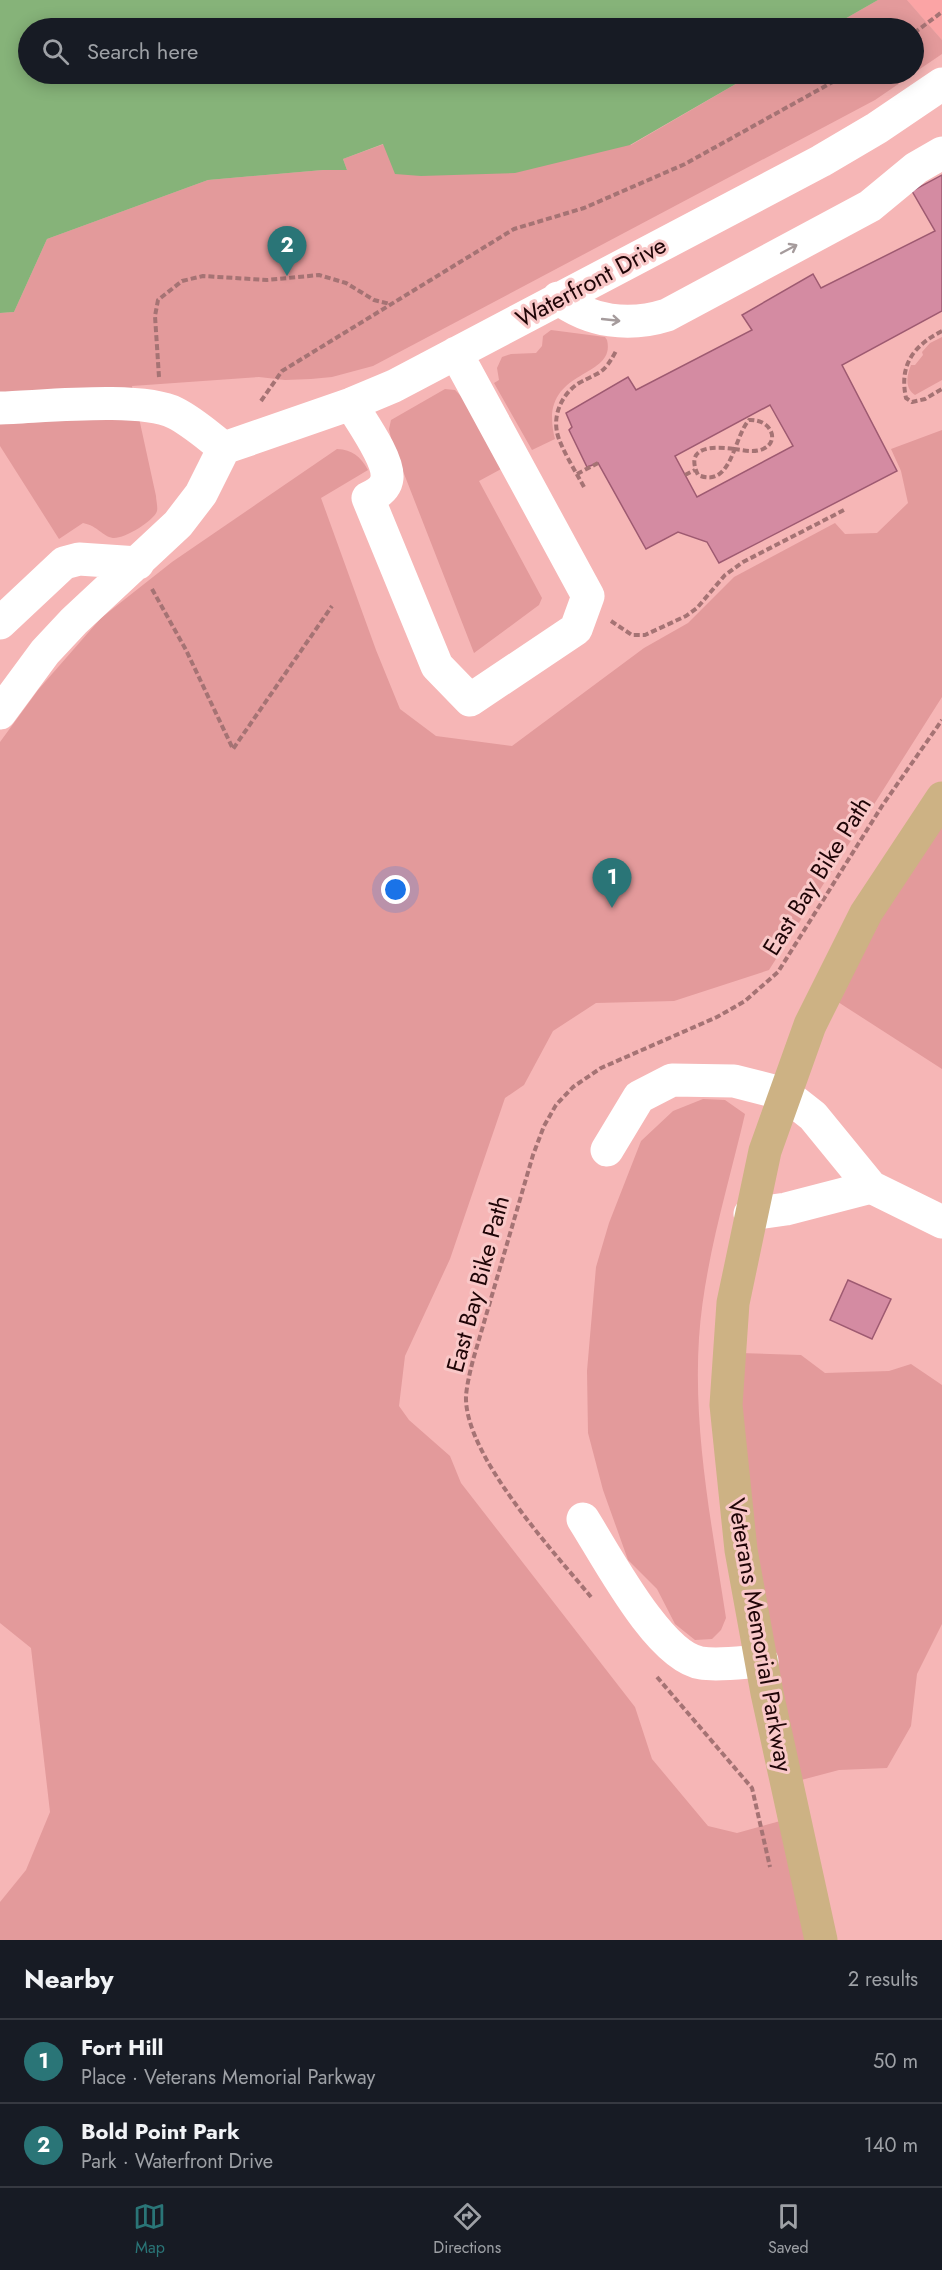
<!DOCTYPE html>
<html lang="en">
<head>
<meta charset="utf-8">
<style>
	:root { --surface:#171b24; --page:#20242c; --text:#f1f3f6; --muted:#9ea1a6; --line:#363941; --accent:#2a7577 }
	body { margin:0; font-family:Jost,sans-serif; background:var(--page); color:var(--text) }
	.you { position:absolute; left:396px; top:890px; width:21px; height:21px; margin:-15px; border:4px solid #fff; border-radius:50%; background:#1a73e8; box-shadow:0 0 0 9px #1a73e833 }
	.badge { display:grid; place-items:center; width:39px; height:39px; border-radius:50%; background:var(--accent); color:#fff; font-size:20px; font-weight:700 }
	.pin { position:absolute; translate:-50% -50px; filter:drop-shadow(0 2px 3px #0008) }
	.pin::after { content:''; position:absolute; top:32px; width:21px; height:18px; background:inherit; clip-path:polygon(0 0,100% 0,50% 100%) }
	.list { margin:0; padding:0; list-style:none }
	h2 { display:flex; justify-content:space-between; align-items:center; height:78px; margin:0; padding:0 24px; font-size:26px }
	h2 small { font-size:20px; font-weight:400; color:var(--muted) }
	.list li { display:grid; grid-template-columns:39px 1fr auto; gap:18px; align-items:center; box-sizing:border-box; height:84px; padding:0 24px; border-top:2px solid var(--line) }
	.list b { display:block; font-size:22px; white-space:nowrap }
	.list p { margin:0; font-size:20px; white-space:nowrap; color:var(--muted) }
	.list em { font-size:20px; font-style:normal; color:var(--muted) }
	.icon { flex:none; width:33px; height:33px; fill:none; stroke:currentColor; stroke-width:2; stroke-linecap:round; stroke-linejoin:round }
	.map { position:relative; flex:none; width:942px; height:1940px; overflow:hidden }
	.search { position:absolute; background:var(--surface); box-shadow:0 3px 15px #0003; left:18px; right:18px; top:18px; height:66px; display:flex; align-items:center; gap:15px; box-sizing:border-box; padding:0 21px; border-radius:33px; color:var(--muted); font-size:22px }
	.sheet { height:246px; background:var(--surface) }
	nav { display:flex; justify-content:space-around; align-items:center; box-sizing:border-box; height:84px; border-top:2px solid var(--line); background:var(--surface); font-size:16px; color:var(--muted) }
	nav a { display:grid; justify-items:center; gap:3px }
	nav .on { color:var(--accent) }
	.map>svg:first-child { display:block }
</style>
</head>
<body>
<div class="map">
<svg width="942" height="1940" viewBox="0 0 942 1940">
	<rect width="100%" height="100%" fill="#f6b6b6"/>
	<path fill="#fba4a5" d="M907,0H942V40Z"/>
	<path fill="#e39a9b" d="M878,0H907L942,40V54L914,73V28H829Z
		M753,74H913L875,100L373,366L332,377L311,379L285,380L259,377L132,386L156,496C156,500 158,507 157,511C154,521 124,539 113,538C102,536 98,526 83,523L59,539L0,446V313L14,312L47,239L208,180L323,170H347L343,159L384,144L631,145Z
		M551,330L605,337L607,340C617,381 536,366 555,439L532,450L494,383L499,380L497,368L502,357L511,354L536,353L542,346L543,336Z
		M942,337V380L915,395C904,388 907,375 911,365H915L923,355L922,352L930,343Z
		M445,389L455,390L466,401L503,468L479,481L542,598L539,605L474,653L392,443L389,429L391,420Z
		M942,430V697L769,970L674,1001L596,1003L553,1031L524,1085L505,1098L450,1259L405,1356L399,1406L409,1420L450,1456L461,1483L635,1707L652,1759L708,1826L737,1833L795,1817L822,1940H0V1902L26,1870L50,1812L31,1648L0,1623V742L38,690L101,618L172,562L337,449C353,450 360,456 368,470L321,498L376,650L400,709L436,736L512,746L644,648L688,623L734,577L835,523L845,534L877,533L908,503L901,471L891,449Z
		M942,822V1069L838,1002L837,981Z
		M703,1099L725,1100L745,1114C728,1187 704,1263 699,1338C693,1432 712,1526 726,1618L721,1630L712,1639L695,1640L675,1624L657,1589L628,1560L603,1490L588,1433L587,1371L596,1267L609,1223L641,1141L673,1111Z
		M740,1353L801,1355L825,1373L889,1371L911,1364L942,1385V1624L917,1674L911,1726L887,1768L839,1770L790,1783L748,1560Z"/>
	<path fill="#86b379" d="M0,0H878L829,28H28V74H753L630,145L515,173L421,176L395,174L383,144L343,159L347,170H323L208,180L47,239L14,312L0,313Z"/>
	<path fill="#d48ba2" stroke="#9e5a71" stroke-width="1.5" fill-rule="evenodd" d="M942,175V311L842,365L897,471L719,563L707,542L678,532L646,549L598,463L587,467L569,430L572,427L566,413L628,377L636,390L752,330L742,315L813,274L821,288L935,231L912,191ZM770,405L793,446L697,497L675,456Z
		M848,1280L891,1299L872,1339L830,1320Z"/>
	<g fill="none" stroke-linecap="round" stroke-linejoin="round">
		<path stroke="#a57374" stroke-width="4" stroke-dasharray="6 3" stroke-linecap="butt" d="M914,33L942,12
			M942,331C913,346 899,365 906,398L912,402L925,399L942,389
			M159,377L155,316L158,300L182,281L203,276L267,280L319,275L346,283L374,300L390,304
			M261,401L282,371L514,229L584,208L685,164L847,74
			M734,449C743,450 754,453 763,449C780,442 772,419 749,420C733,438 732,489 698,475C684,446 713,446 734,449
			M577,474L598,463
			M685,475L695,470
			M584,487C577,474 559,445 557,432C553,413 563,393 579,383C601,371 603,375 616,351
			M152,589L186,650L233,749L332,606
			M611,621L632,635H645L686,616L697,608L725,575L743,562L846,509
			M591,1597C554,1552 464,1455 466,1396C467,1384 470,1372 473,1360L533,1155L544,1126L556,1105L573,1087L601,1068L717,1017L745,1001L778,972L882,806L942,720
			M657,1677L752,1788L770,1867"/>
		<path stroke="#fff" stroke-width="33" d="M558,298C590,322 629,327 667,315L870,206L916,168L942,153
			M351,404C361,421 389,459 387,478C386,488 377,494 368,498L437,666L470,700L576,629L588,596L456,353
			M0,408C41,407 141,396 175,413C193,422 208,436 224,448
			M224,448L351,404L394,386L821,161L877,128L942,84
			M0,623L64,563L79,559L138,563
			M0,713L45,652L74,621L178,524L201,494L224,448
			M607,1150L639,1097L672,1080L734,1081L785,1094L813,1116L871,1187L942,1222
			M750,1214L786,1209L871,1187
			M583,1519C606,1555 659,1657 701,1663C719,1666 744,1662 762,1661"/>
		<path stroke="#cdb284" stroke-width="33" d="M821,1940L767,1693L741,1550L726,1405L733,1303L765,1151L810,1025L866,913L942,798"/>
	</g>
	<defs><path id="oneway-shaft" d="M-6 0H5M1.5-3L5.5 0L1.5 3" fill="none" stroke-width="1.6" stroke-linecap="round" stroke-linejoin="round" transform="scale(1.5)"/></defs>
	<g stroke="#a59b9c">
		<use href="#oneway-shaft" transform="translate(789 249) rotate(-28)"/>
		<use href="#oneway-shaft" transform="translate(611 320) rotate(6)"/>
	</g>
	<g text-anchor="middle" stroke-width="6" stroke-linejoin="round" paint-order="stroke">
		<g font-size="24" fill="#1f0507" stroke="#f9c8c8">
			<text transform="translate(591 282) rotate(-28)" y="8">Waterfront Drive</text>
			<text transform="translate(817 876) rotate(-58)" y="8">East Bay Bike Path</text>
			<text transform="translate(478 1284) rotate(-75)" y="8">East Bay Bike Path</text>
			<text transform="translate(760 1635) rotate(80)" y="8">Veterans Memorial Parkway</text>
		</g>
	</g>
</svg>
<div class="you"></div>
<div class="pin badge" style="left:612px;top:908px">1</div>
<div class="pin badge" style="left:287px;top:276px">2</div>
<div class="search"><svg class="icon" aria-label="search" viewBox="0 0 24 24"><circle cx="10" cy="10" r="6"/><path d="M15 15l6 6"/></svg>Search here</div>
</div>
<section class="sheet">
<h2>Nearby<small>2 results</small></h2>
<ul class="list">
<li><span class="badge">1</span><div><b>Fort Hill</b><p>Place · Veterans Memorial Parkway</p></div><em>50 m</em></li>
<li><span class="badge">2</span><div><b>Bold Point Park</b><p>Park · Waterfront Drive</p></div><em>140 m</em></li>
</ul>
</section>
<nav>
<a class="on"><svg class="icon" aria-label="map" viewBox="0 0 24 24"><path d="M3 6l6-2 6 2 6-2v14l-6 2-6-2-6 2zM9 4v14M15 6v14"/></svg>Map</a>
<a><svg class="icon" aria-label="directions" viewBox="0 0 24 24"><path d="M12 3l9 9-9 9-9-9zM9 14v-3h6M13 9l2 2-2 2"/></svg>Directions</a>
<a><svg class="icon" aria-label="saved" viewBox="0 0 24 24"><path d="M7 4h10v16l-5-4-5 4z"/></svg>Saved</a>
</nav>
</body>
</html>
